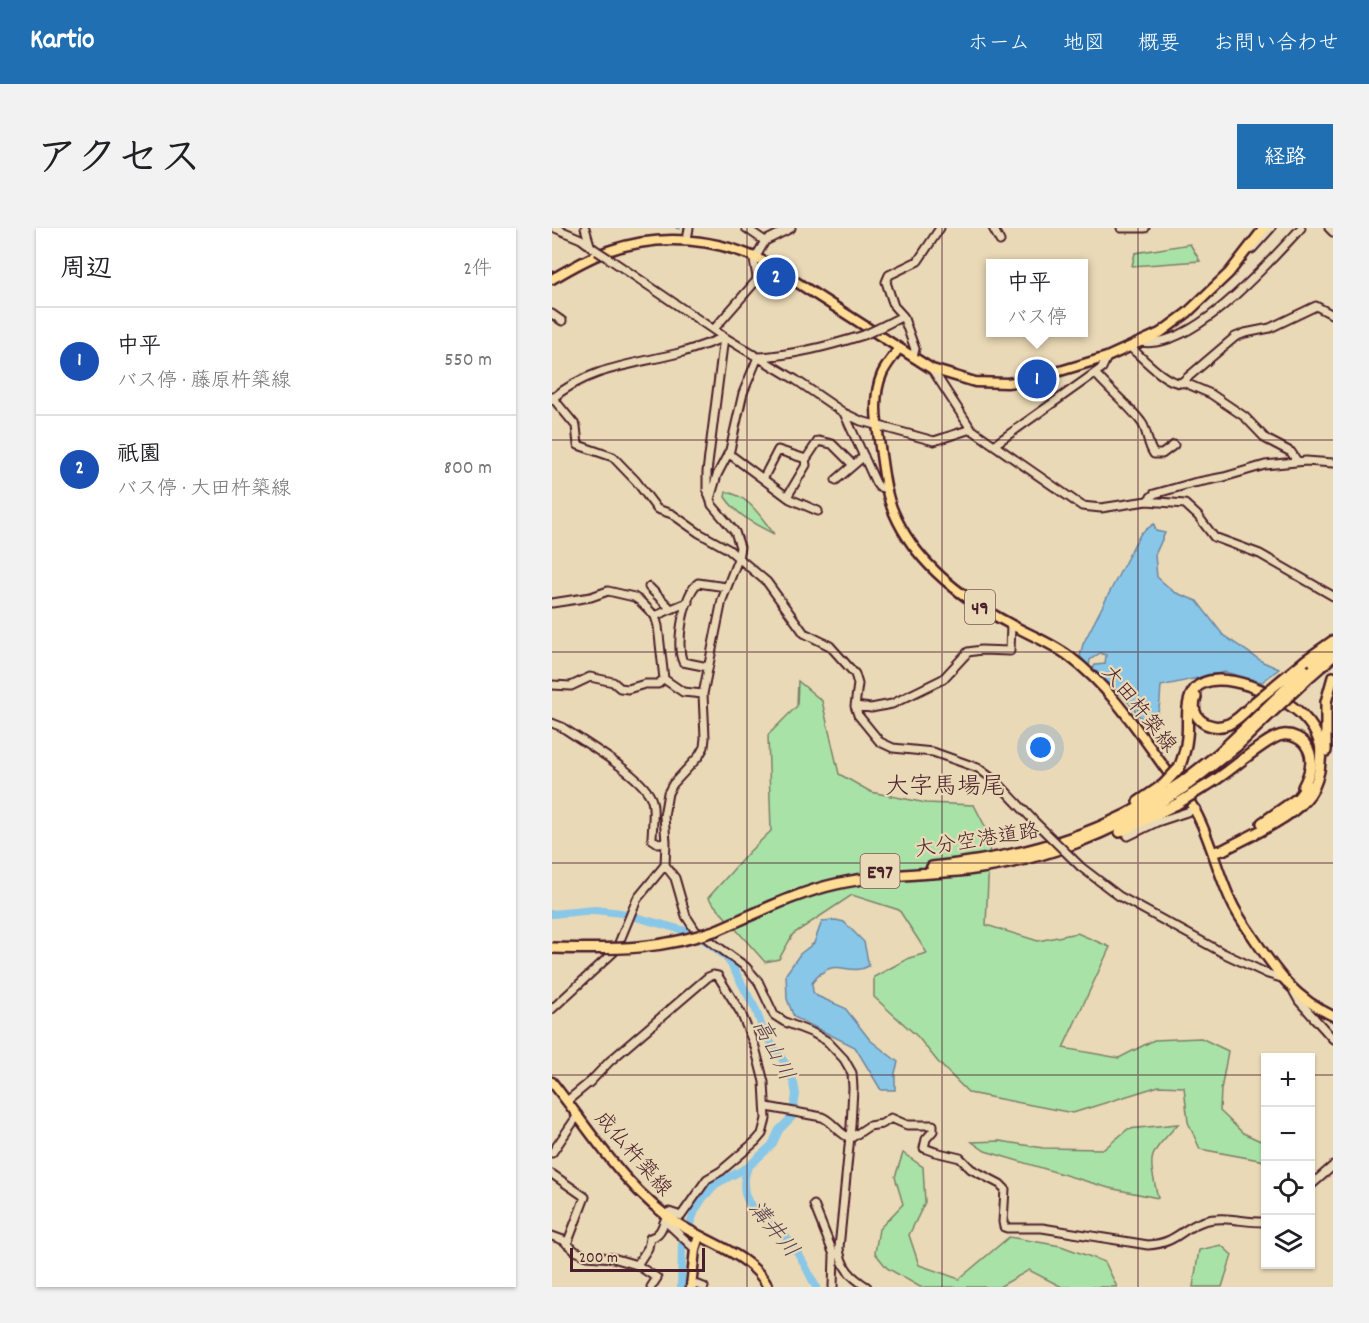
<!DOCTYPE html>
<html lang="ja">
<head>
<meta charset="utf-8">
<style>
	:root { --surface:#fff; --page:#f2f2f2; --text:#202124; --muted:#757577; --line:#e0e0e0; --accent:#1f6fb2 }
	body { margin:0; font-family:Dekko,"Klee One",sans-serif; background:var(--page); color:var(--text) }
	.controls { position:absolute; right:18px; bottom:18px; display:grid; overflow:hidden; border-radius:0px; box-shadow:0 2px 4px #0004 }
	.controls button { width:54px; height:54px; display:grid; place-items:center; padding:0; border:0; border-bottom:2px solid var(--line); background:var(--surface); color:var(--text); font:30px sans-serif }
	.scale { position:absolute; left:18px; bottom:15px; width:135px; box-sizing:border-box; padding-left:6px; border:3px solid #4a1f2b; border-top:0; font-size:16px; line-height:21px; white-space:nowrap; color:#4a1f2b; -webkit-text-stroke:4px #ead9b6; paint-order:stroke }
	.you { position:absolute; left:489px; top:520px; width:21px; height:21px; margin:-15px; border:4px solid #fff; border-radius:50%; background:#1a73e8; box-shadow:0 0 0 9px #1a73e833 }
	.badge { display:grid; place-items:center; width:39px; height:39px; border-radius:50%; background:var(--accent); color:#fff; font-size:20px; font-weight:700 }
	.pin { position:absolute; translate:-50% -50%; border:3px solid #fff; box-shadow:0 2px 6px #0006 }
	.popup { position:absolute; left:434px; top:31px; width:102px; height:78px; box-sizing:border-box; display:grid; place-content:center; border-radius:0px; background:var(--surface); filter:drop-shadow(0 2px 4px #0005); font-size:20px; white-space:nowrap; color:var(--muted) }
	.popup b { font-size:22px; color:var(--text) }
	.popup::after { content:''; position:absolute; left:50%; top:100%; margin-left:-12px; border:12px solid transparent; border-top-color:var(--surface) }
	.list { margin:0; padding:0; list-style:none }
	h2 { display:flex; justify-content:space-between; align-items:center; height:78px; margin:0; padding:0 24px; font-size:26px }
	h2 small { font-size:20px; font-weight:400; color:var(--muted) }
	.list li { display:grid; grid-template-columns:39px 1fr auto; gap:18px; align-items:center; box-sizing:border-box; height:108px; padding:0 24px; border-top:2px solid var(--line) }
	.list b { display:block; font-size:22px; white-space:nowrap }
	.list p { margin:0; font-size:20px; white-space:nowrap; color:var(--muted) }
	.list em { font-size:20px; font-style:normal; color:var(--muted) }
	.icon { flex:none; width:33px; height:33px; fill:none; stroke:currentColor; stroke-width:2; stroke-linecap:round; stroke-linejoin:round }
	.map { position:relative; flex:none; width:781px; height:1059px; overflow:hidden; border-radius:0px }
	header { display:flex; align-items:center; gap:36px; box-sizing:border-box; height:84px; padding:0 30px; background:var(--accent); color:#fff }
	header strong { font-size:28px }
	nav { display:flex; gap:33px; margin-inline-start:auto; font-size:21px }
	.intro { display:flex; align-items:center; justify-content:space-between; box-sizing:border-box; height:144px; padding:0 36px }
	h1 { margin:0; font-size:42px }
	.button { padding:15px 27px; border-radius:0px; background:var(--accent); color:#fff; font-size:21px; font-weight:700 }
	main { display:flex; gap:36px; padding:0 36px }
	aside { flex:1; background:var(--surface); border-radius:0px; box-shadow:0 2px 4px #0004 }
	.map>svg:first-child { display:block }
</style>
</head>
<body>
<header>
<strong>Kartio</strong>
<nav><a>ホーム</a><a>地図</a><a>概要</a><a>お問い合わせ</a></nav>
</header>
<div class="intro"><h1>アクセス</h1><a class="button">経路</a></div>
<main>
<aside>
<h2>周辺<small>2件</small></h2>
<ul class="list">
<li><span class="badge" style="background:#1a4fb4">1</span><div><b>中平</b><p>バス停 · 藤原杵築線</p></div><em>550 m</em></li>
<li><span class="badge" style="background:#1a4fb4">2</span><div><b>祇園</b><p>バス停 · 大田杵築線</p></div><em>800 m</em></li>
</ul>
</aside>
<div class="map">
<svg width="781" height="1059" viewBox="0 0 781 1059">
	<rect width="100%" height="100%" fill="#ead9b6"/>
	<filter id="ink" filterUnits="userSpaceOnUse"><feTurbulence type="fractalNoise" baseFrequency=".0167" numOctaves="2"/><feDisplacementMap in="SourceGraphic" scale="12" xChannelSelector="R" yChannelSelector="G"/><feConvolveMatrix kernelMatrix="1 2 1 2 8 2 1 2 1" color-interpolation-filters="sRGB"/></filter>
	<g filter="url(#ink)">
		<path fill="#a9e2a7" stroke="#7a8069" stroke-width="1.5" d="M638,16L648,33L580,38L583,25Z
			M174,264C196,267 209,289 222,306C202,296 186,288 173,269Z
			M246,453L270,473L287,546L319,564L374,575L422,577L438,608L434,697L486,713L525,705L558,719L511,820L567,830L602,812L649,810L676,823L669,862L668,883L691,905L713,915V933L648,921L636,894L632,859L607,858L521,885L417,865L386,834L366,809L322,769V749L357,730L375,725L347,682L300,667L241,706L227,731L213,734L156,670L197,624L219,603L216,507L245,478Z
			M626,896C595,930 596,925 606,970L557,960L433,923L420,914L448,913L491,920L552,921L576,901Z
			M351,925L371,939L373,974L357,1007L367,1037L407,1051L457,1009L509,1018L553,1034L565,1059H510L477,1042L447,1059H368L335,1040L323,1025L327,1001L351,976L343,949Z
			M669,1017L680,1027L670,1059H641L647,1022Z"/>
		<path fill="#88c7e8" stroke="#6f849c" stroke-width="1.5" d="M602,296L604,303L613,305L603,327L605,349L622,364L645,373L671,407L711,434L727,441L710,454L673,444L609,458C607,476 611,485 594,496L573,470L540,442L543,437L553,436L554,427L548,425L538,432L537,439L528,428L531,416L582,317L589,305Z
			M284,692L292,694L312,714L317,738C295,750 282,725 260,755L261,764L265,768L293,780L318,812L346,834L343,845V862H329L303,819L242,789L235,771L234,746L248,726L262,715L270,693Z"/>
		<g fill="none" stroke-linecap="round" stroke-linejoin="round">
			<path stroke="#6f849c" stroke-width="1.5" d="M124,0L128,1"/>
			<path stroke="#88c7e8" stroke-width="8" d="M0,686L43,682L69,685L134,703L154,713L172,727L179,736L204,782L212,805L233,835L242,855L244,867L240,889L227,902L220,917L196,939L164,956L151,970L143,983L130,1016L129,1059
				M196,939C180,982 218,988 238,1014C249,1027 256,1044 264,1059"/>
			<g stroke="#4a1f2b" stroke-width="11">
				<path id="minor" d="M3,0L29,11L45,23
					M33,0L38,17
					M194,0L213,13
					M441,0L448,13
					M569,0H593
					M777,0L781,4
					M135,12L137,0
					M695,22L700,21L719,0
					M59,32L172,109L244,152L292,185L309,193L382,213L419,201
					M0,86L10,93
					M327,100L351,88
					M162,101L204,53L205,49L202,32L213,13L239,0
					M589,114C641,123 716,35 749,0
					M578,119C591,130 613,155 629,155L683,109L693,105L718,100L764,78L781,87
					M206,129C243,127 277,118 312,107
					M361,129L363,121L351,88L342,78L334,54L337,47L366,33L388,0
					M380,141L419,201L530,278L549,280L595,273L633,276L646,288L662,309L708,326L781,368
					M543,145C557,162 577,177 590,195C596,204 595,217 602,226H610L622,217
					M631,154L659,166L693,189L714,211L739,224L745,233
					M0,169L24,198L26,217L61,229L84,253L105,281L120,286L147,305L176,321L215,354L252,405L278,418L303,446L306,456L303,478L306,487L328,514L341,520L381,524L426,540L446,555L483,594
					M0,171C35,140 83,136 127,125C142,121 157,115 171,110
					M292,185L324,255L327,259L334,261
					M442,217L550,140L555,129
					M176,225L238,271L266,283
					M211,251L226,222L254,231L266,213L280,216L300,236
					M284,252L312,228
					M235,269L254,237L253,231
					M158,271L165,247L178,222L191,165L206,129
					M595,273L602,266L641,255L672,249L713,237L754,233L781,235
					M97,359L119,381
					M0,375L39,369L56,363L82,369L88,373L103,388L106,398L112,451
					M103,388L136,374
					M156,439L131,434C123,417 132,366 146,355L174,359
					M112,451L131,464L151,466
					M0,457L19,458L38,449L61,454L68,460L76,461L93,456H106L112,451
					M303,478L319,480L340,476L391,451L416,424L429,422L458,423L459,397
					M0,495L10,499C31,514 94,549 100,573C103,584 100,600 100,611L106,615L114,614
					M576,608L605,594L644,581
					M113,637L123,650L134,688L143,702L194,739L206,753L222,787L233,794L261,805L275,813L292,831L300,845L301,860L299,898L287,1020C289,1039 299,1049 315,1059
					M529,639L567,668L671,725L716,746L729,750
					M742,764L747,773L781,811
					M0,781L64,722L85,671L113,637L114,614L112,588L116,565L121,556L147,528L152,519L153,510L151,466L170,372L186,331L188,319L183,304L160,277L155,262V244L172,109
					M215,879L270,889C282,894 287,907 299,910
					M299,910L317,898L330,896L339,890L355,897H381V903L374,911L372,920L383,924L408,930L419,941L448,956L453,961L451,994L452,999L455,1000H490L596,1017C626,1015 629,1000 652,993C672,987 693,995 714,994
					M0,925L26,887
					M0,946L33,969L15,1016
					M758,958L781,938
					M262,977L282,1027L281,1059
					M113,993L143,1021
					M0,1008L11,1012L23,1023L35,1028L61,1030L85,1037L96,1020L98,1010C112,1006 110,994 117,984L129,988L155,951L169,943L204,913L210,906L214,891L212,854L203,819L189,785L166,748L161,747L156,749L58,833L38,854L15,873
					M85,1037L105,1050L99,1059
					M139,1055L152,1059"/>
			</g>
			<g stroke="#4a1f2b" stroke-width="13">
				<path id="major" d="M0,51C18,41 39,28 59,22C109,5 166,10 213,34L380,141L423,154L455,155L478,152L555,129L608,105L635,85L677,45L712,0
					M347,120C342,128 334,137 330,146C319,171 326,202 329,227C332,247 334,267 342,285C364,336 411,371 458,396C478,407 500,415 518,429C562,462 591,511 623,554
					M631,564C656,597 662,637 679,673C685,687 695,700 703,712C726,746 743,770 781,788
					M0,854C39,903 74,963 128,997C157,1015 200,1027 216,1059
					M139,1059L143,1021L147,1008"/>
			</g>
			<g stroke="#4a1f2b" stroke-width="14">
				<path id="highway" d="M754,432L781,413
					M753,442L781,420
					M758,448L781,428
					M644,469C636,491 658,504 677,496C687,491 695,482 703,474
					M774,523V474L781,449
					M627,540C631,530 634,521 635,509C637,494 632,474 643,461C664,436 734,469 751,488C758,495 765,506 768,516C770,524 768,534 767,543C765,553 761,564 753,572C735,592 696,609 671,622L662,624
					M630,554L666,526L711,483
					M633,559L685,518L717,487
					M641,566C650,560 660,555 669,548C683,539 717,508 731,507C740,506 751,511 755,519C763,531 757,548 751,559
					M586,574L611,557
					M710,595L746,570L756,557
					M568,604L625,576
					M380,639C447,632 511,618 571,588C588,580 603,570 619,561
					M165,702C203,686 243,665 284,656C327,646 371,647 415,642C491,633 558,605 623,566"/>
			</g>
			<use href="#minor" stroke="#ead9b6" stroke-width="7"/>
			<use href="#major" stroke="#fede96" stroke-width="8"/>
			<use href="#highway" stroke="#fede96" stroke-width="9"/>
			<g stroke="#4a1f2b" stroke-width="11" stroke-linecap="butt">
				<path id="minor-bridge" d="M45,23L59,32
					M312,107L327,100
					M483,594L529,639"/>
			</g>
			<g stroke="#4a1f2b" stroke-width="14" stroke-linecap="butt">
				<path id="highway-bridge" d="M703,474L754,432
					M711,483L753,442
					M717,487L758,448
					M611,557L627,540
					M619,561L630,554
					M623,566L633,559
					M625,576L641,566
					M0,720C62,721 105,723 165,702"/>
			</g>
			<use href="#minor-bridge" stroke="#ead9b6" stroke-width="7"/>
			<use href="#highway-bridge" stroke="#fede96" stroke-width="9"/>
		</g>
	</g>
	<path fill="none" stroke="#4a1f2b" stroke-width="1.5" stroke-opacity="0.55" d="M195,0V1059M390,0V1059M586,0V1059M0,212H781M0,424H781M0,635H781M0,847H714M758,847H781"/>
	<g text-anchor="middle" stroke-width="4.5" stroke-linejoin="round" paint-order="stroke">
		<g fill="#ead9b6" stroke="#7a5755" stroke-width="1.5">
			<rect x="413" y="362" width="30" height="34" rx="4.5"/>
			<rect x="308.5" y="626" width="39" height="34" rx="4.5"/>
		</g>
		<g font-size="20" font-weight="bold" fill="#4a1f2b">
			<text x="428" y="386">49</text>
			<text x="328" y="650">E97</text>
		</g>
		<g font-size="21" fill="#4a1f2b" stroke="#ead9b6">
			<text transform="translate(588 480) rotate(51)" y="7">大田杵築線</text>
			<text transform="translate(425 611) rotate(-9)" y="7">大分空港道路</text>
			<text transform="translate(82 925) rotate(49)" y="7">成仏杵築線</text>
		</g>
		<g font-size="22" font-style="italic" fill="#564151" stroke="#ead9b6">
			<text transform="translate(223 821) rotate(63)" y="8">高山川</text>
			<text transform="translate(223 1000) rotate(51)" y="8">溝井川</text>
		</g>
		<g font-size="24" fill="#4a1f2b" stroke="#ead9b6">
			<text x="393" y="565">大字馬場尾</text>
		</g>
	</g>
</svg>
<div class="controls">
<button>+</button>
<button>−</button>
<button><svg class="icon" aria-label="locate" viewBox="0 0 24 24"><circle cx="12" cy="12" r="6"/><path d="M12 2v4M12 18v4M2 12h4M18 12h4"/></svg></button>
<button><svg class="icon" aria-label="layers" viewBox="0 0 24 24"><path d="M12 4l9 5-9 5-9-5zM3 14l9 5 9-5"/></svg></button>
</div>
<div class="scale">200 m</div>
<div class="you"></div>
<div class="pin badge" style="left:485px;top:151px;background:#1a4fb4">1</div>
<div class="popup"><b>中平</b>バス停</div>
<div class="pin badge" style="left:224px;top:49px;background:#1a4fb4">2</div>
</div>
</main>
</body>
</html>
